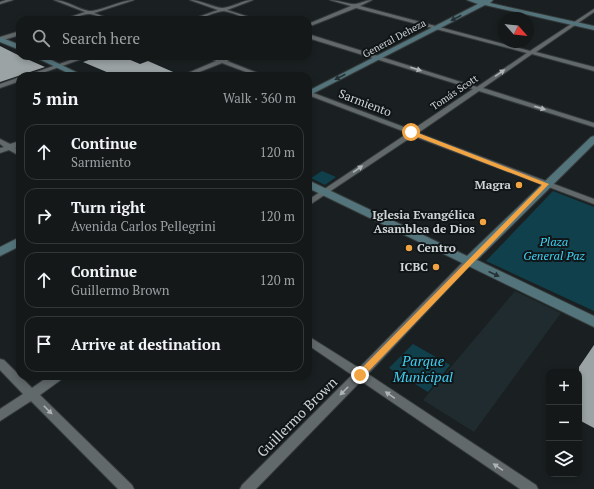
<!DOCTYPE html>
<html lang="en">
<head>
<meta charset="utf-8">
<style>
	:root { --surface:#141819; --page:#212526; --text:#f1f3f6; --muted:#9da0a2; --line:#333738 }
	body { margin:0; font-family:"PT Serif",serif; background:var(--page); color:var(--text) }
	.controls { position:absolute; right:12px; bottom:12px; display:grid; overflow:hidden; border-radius:8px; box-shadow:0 2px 6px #0003 }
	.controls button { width:36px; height:36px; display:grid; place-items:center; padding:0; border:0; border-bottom:1px solid var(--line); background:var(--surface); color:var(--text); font:20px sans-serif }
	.compass { position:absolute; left:498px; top:12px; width:36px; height:36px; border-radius:50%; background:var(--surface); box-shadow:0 2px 6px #0003; rotate:117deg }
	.stop { position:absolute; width:12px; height:12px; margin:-9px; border:3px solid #f3a442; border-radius:50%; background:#fff }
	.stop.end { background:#f3a442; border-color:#fff; box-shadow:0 1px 4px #0008 }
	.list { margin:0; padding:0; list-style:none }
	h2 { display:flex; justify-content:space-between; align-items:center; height:52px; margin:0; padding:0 16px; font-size:17px }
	h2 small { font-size:13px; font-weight:400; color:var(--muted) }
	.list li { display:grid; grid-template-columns:26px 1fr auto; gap:12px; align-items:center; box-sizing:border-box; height:56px; margin:0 8px 8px; padding:0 8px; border:1px solid var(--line); border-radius:12px }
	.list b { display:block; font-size:15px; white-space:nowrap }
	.list p { margin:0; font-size:13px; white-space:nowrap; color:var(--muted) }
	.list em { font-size:13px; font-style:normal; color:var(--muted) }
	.icon { flex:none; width:22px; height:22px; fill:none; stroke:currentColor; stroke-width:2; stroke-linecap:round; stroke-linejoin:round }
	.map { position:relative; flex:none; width:594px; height:489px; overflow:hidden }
	.search { position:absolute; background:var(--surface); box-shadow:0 2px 6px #0003; left:16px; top:16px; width:296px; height:44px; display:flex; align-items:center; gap:10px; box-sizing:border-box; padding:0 14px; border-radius:12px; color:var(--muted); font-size:15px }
	.panel { position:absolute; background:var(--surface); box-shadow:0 2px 6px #0003; left:16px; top:72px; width:296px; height:308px; border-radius:12px }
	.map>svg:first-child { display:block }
</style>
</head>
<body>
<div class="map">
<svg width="594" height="489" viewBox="0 0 594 489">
	<rect width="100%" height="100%" fill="#1a2021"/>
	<path fill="#1f2b2f" d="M515,291L561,313L474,432L423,400Z"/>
	<path fill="#10404c" d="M322,171L336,177L325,185L311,178Z
		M553,191L594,207V311L486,261Z
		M413,344L450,365L428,392L389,368Z"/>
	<path fill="#9ba3a5" d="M0,46L20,56L45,67L0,82Z
		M100,56H121L140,64L148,61L180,75L116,76L83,62Z
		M594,345V428L579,420V367Z"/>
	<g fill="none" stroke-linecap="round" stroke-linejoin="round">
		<g stroke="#363a3b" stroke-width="2">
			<path id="minor" d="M6,0H13L0,4V2Z
				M54,0C67,0 77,9 89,11C99,12 121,0 134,0L94,13L112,20C104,20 98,15 90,14C83,13 71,20 62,20L85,12Z
				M190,0C201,0 214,8 223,8C234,7 242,0 253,0L227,10L258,20C246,20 236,13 224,11C215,11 201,20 190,20L218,10Z
				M330,0C338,0 350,5 356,4C362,3 366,0 372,0L360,6L530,51L594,9V12L536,52L594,67V71L532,54L483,88L594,123V127L479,91L418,133L594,199V204L413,136L308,206V200L408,133L308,95V91L412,130L473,89L308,38V34L477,87L527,53L356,8L308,27V24L351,6Z
				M20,31V35L0,41V37Z
				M82,56H90L34,76H25Z
				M206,56H214L221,59L228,56H236L227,61L265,76H257L222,63L189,76H181L216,61Z
				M20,77V81L0,88V84Z
				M0,139L10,144L20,141V146L15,148L20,151V156L9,150L0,153V148L4,147L0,144Z
				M468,259L473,262L471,264L368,374L536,485L538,489H520L361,381L256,489H240L242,485L352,375L308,345V336L359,368L465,260Z
				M0,359L4,360L32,388L49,376H64L62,379L40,395L132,485L134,489H118L31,401L0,421V409L23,394L0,370Z"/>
		</g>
		<g stroke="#363a3b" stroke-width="2">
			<path id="secondary" d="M467,0H493L490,3L594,26V30L485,5L308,96V91L478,4Z
				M0,37L20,45V50L0,42Z
				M33,56H43L84,76H74Z
				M594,136V144L477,260L594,316V327L308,188V181L312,182L467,256L591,137Z
				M20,237V246L0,256V247Z"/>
		</g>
		<use href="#minor" fill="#61696b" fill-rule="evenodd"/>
		<use href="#secondary" fill="#54747c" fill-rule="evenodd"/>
	</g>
	<defs><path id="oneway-solid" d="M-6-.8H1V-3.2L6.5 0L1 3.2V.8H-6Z"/></defs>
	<g fill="#243236">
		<use href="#oneway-solid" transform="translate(456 18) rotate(153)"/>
		<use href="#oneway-solid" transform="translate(340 77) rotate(153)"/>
		<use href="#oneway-solid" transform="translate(494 274) rotate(25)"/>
	</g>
	<g fill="#afb4b5">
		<use href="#oneway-solid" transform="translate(416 69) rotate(17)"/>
		<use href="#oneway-solid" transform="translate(500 73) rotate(-35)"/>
		<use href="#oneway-solid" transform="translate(540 108) rotate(17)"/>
		<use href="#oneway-solid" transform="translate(358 169) rotate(-34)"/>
		<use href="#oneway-solid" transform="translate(344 391) rotate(135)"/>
		<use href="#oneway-solid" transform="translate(390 395) rotate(-146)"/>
		<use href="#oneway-solid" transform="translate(48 410) rotate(45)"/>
		<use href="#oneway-solid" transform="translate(498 467) rotate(-146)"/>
	</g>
	<path fill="#f3a442" d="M410,131H413L549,184L363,377H358L356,375L358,372L542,185L410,134Z"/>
	<g fill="#f3a442" stroke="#101618" stroke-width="1.5">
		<circle cx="519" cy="185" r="4"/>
		<circle cx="483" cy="222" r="4"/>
		<circle cx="409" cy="248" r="4"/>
		<circle cx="436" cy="267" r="4"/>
	</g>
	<g text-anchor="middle" stroke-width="4" stroke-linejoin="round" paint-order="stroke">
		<g font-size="10" fill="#d0d4d5" stroke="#101618">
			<text transform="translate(394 38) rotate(-28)" y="4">General Deheza</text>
			<text transform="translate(454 92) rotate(-34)" y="4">Tomás Scott</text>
		</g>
		<g font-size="12" fill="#d0d4d5" stroke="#101618">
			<text transform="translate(365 103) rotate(21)" y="4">Sarmiento</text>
		</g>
		<g font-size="12" font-weight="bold" fill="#d0d4d5" stroke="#101618" text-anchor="end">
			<text x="511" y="189">Magra</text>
			<text x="475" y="219">Iglesia Evangélica<tspan x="475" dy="14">Asamblea de Dios</tspan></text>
			<text x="417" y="252" text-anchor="start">Centro</text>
			<text x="428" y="271">ICBC</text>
		</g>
		<g font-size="12" font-style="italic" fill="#3fd2f6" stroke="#101618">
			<text x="554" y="246">Plaza<tspan x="554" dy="14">General Paz</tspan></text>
		</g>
		<g font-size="14" font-style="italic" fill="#3fd2f6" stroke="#101618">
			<text x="423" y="366">Parque<tspan x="423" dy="16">Municipal</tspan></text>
		</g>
		<g font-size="14" fill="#d0d4d5" stroke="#101618">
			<text transform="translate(297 417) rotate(-45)" y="5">Guillermo Brown</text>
		</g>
	</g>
</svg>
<div class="controls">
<button>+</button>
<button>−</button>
<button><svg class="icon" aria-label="layers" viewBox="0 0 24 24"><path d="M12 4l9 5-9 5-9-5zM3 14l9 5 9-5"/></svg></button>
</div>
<svg class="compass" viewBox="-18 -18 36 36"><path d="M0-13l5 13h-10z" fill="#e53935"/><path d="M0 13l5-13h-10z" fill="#9da0a2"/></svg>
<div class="stop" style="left:411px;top:132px"></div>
<div class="stop end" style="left:360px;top:375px"></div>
<div class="search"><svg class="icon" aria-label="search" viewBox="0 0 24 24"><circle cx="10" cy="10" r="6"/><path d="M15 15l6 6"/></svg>Search here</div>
<section class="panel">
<h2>5 min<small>Walk · 360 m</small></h2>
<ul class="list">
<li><svg class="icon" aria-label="ahead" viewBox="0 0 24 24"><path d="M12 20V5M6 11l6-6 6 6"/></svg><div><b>Continue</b><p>Sarmiento</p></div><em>120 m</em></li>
<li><svg class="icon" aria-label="right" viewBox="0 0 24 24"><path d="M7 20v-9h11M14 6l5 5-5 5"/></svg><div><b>Turn right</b><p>Avenida Carlos Pellegrini</p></div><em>120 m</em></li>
<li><svg class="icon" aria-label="ahead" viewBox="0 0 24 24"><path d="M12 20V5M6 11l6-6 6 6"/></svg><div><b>Continue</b><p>Guillermo Brown</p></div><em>120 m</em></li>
<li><svg class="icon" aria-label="arrive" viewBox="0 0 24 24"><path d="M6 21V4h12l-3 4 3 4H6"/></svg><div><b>Arrive at destination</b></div></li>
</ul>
</section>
</div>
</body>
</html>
